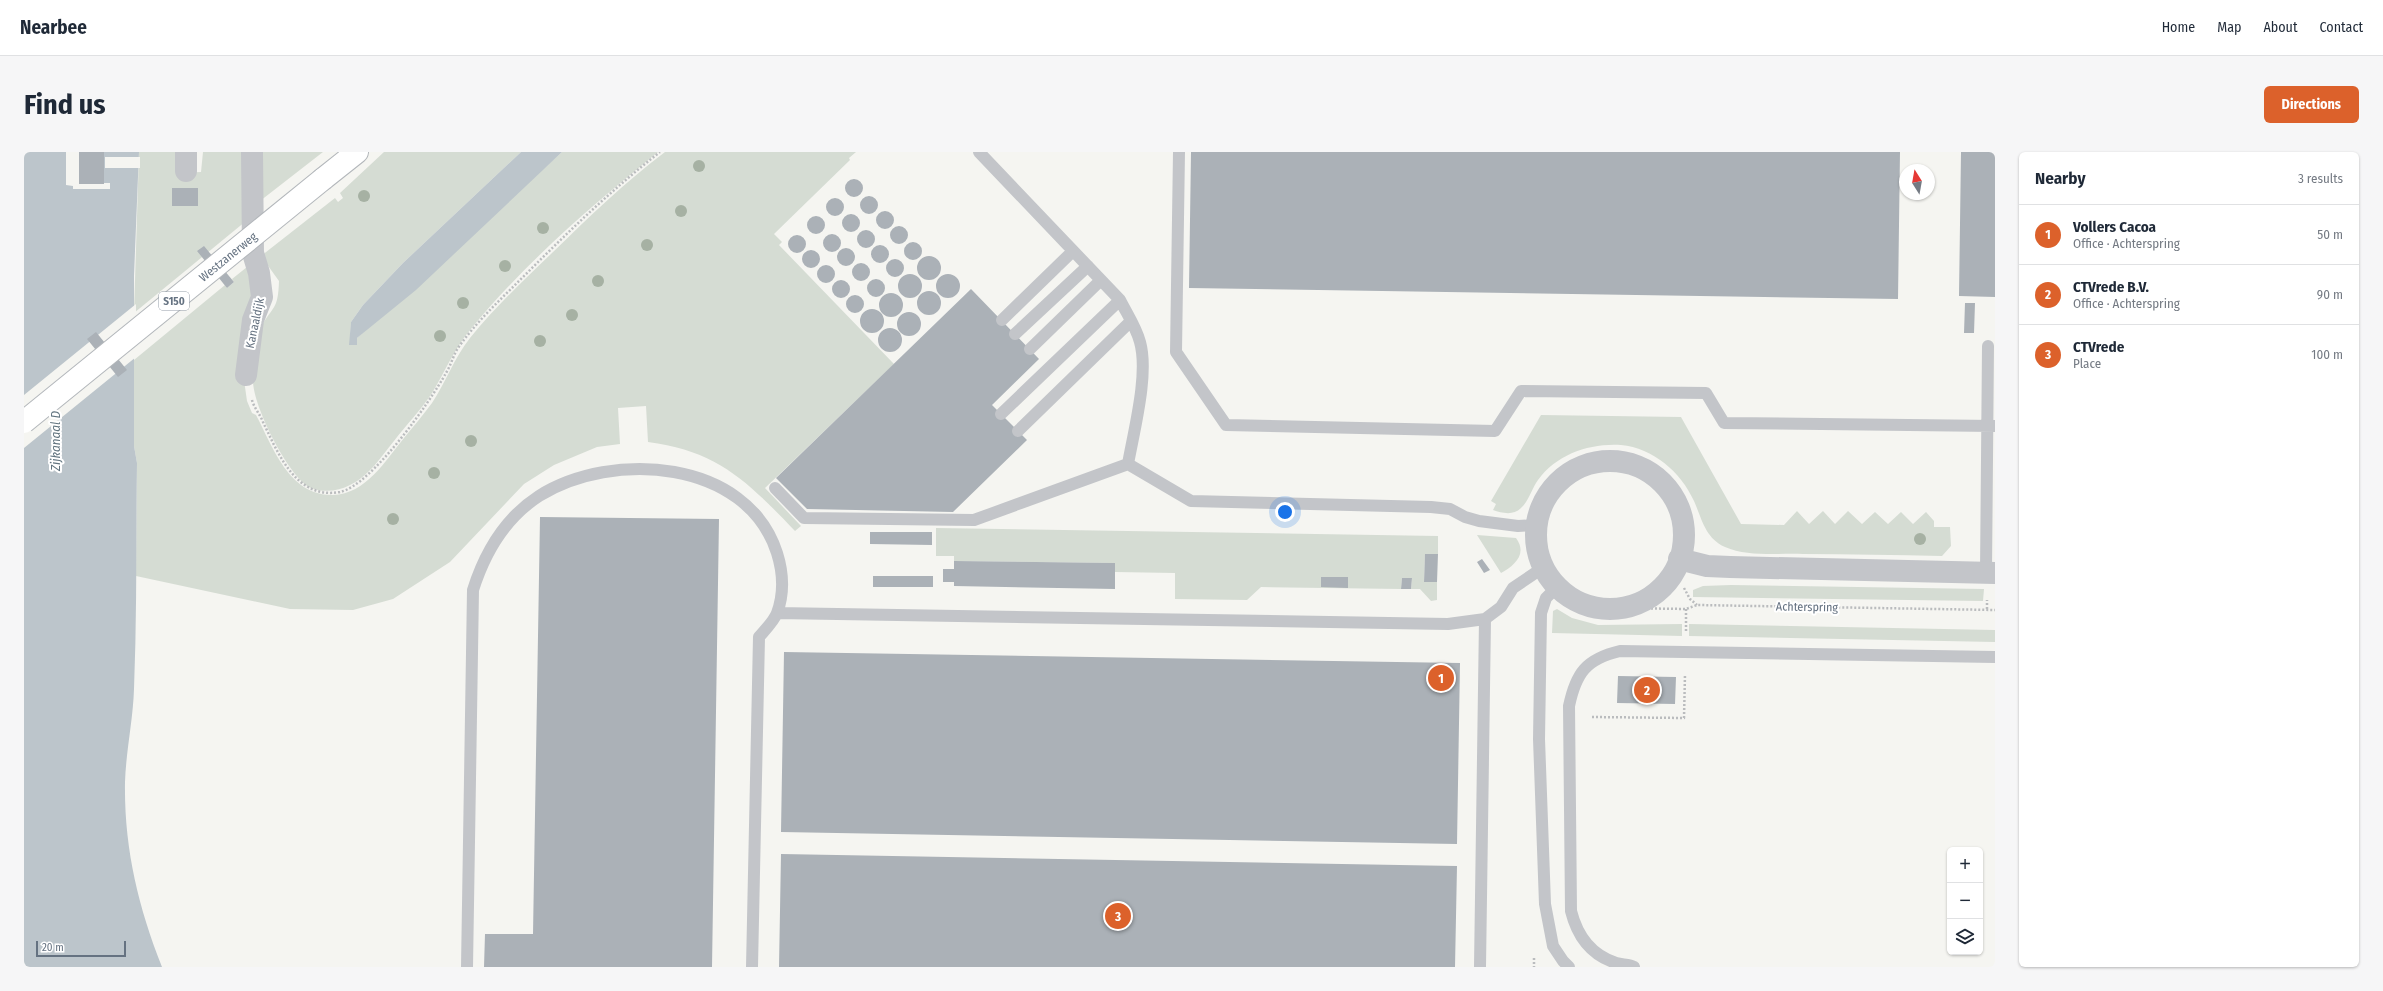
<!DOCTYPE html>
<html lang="en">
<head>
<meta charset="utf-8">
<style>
	:root { --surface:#fff; --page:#f6f6f7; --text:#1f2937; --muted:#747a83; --line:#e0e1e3; --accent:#dc612b }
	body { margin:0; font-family:"Fira Sans Condensed",sans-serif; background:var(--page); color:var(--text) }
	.controls { position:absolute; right:12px; bottom:12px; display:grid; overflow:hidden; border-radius:6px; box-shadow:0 1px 3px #0004 }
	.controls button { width:36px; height:36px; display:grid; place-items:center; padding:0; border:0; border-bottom:1px solid var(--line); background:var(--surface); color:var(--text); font:20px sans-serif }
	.compass { position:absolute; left:1875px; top:12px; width:36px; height:36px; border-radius:50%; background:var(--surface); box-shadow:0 1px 3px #0004; rotate:349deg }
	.scale { position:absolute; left:12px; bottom:10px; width:90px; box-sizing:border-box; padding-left:4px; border:2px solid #657281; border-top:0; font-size:11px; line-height:14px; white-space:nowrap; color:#657281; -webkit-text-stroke:3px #fff; paint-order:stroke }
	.you { position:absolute; left:1261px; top:360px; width:14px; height:14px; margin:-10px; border:3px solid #fff; border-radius:50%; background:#1a73e8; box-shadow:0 0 0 6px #1a73e833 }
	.badge { display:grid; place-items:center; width:26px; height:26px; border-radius:50%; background:var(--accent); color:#fff; font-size:13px; font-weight:700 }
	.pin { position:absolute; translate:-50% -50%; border:2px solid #fff; box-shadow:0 1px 4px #0006 }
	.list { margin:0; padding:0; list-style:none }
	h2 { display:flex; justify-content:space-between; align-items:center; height:52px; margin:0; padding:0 16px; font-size:17px }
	h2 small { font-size:13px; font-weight:400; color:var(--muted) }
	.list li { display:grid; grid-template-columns:26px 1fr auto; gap:12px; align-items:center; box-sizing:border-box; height:60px; padding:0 16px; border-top:1px solid var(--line) }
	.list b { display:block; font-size:15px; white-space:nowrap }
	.list p { margin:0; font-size:13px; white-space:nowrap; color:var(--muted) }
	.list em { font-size:13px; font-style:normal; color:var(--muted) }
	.icon { flex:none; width:22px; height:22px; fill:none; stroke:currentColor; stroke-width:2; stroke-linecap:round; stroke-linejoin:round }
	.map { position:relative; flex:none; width:1971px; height:815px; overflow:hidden; border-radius:6px }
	header { display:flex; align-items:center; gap:24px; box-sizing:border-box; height:56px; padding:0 20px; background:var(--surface); border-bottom:1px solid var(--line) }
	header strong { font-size:19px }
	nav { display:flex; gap:22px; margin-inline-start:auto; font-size:14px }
	.intro { display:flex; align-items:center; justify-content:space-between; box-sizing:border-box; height:96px; padding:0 24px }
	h1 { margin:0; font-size:28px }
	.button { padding:10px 18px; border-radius:6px; background:var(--accent); color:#fff; font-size:14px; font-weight:700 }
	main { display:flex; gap:24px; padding:0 24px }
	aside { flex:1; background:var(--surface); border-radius:6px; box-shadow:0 1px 3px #0004 }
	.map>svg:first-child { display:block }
</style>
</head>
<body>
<header>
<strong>Nearbee</strong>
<nav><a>Home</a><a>Map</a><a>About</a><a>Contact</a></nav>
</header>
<div class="intro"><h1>Find us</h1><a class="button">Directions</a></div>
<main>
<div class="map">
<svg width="1971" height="815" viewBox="0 0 1971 815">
	<rect width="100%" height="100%" fill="#f5f5f1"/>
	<path fill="#d5dcd3" d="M115,0H154V21L177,20L179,0H221L222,69L110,161Z
		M236,0H299L236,49Z
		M360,0H497L379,111L339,153L327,170L326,193H333V186L538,0H634C567,54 500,112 446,178C430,197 421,220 408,241C397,258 382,273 370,289C357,305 345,324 326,333C315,339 300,341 287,336C265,326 229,254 229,229C229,218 232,184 237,175C249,153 254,159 255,129L237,104L311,46L314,50L319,46L316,41Z
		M641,0H832L825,6L826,8L750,82L758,90L755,93L870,212L741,336L777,374L771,379C724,330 694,299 624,290L622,254L594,256L596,292L573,295L530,313L500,332L426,410L369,447L329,458L266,457L112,424L113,311L110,294V208L201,133L203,136L210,130L208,127L223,115L229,132L222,172L220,228L223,249L228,261L232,263C249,295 265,344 309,343C342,342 361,309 380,286C389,275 399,263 408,251C422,230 430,206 446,186C471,155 500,128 528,101C564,66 600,31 641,0Z
		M1517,263L1657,265L1717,372L1760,373L1773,359L1785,372L1799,359L1811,372L1824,359L1838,372L1851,360L1864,372L1877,360L1889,372L1902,360L1910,369V375H1926L1927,394L1918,404C1872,403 1825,402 1779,402C1754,401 1724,405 1701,395C1681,386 1678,367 1670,349C1657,320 1629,296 1597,293C1566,291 1533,302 1514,328C1508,336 1505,349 1497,356C1489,364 1478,361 1469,358L1472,352L1467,349Z
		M912,376L1414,384V402L1401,403L1400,430H1413V448L1407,449L1396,437H1387L1388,426H1378L1377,437L1237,435L1223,448L1151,447V421L1091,420V411L930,409V404H912Z
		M1453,383L1492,386C1504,402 1490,414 1477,421Z
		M1707,433L1960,437L1959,449L1669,445V438L1679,434Z
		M1533,457L1548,466L1574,473L1658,472V484L1528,481L1529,459Z
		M1665,472L1971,478V490L1665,484Z"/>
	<path fill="#bcc5cb" d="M0,0H115L110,124V294L113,311C112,386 113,462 110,537C109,568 102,599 101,630C100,696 114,754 138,815H0Z
		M497,0H538L392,138L333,186V193H325L327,170L339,153L379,111Z"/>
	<path fill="#f5f5f1" d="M42,0H55V31H86V37H49V34L42,33Z
		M81,5H116V16H81Z
		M112,152V205L0,296V243Z"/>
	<path fill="#abb1b7" d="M55,0H80V32H55Z
		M1167,0H1876L1874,147L1165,136Z
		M1937,0H1971V145L1935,144Z
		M821 36a9 9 0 1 1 18 0a9 9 0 1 1-18 0Z
		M148,36H174V54H148Z
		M836 53a9 9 0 1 1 18 0a9 9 0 1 1-18 0Z
		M802 55a9 9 0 1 1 18 0a9 9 0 1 1-18 0Z
		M852 68a9 9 0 1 1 18 0a9 9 0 1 1-18 0Z
		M818 71a9 9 0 1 1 18 0a9 9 0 1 1-18 0Z
		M783 73a9 9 0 1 1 18 0a9 9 0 1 1-18 0Z
		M866 83a9 9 0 1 1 18 0a9 9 0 1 1-18 0Z
		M833 87a9 9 0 1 1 18 0a9 9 0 1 1-18 0Z
		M799 91a9 9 0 1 1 18 0a9 9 0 1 1-18 0Z
		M764 92a9 9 0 1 1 18 0a9 9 0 1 1-18 0Z
		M880 99a9 9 0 1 1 18 0a9 9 0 1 1-18 0Z
		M847 102a9 9 0 1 1 18 0a9 9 0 1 1-18 0Z
		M180,94L210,130L203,136L173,99Z
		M813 105a9 9 0 1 1 18 0a9 9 0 1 1-18 0Z
		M778 107a9 9 0 1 1 18 0a9 9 0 1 1-18 0Z
		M893 116a12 12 0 1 1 24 0a12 12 0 1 1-24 0Z
		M862 116a9 9 0 1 1 18 0a9 9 0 1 1-18 0Z
		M828 120a9 9 0 1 1 18 0a9 9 0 1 1-18 0Z
		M793 122a9 9 0 1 1 18 0a9 9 0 1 1-18 0Z
		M912 134a12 12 0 1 1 24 0a12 12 0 1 1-24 0Z
		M874 134a12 12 0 1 1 24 0a12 12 0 1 1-24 0Z
		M843 136a9 9 0 1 1 18 0a9 9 0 1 1-18 0Z
		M808 137a9 9 0 1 1 18 0a9 9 0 1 1-18 0Z
		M947,137L1015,207L968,253L1003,288L929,360L783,357L752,326Z
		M893 151a12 12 0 1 1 24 0a12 12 0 1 1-24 0Z
		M855 153a12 12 0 1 1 24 0a12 12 0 1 1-24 0Z
		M822 152a9 9 0 1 1 18 0a9 9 0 1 1-18 0Z
		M1941,151H1951L1950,181H1940Z
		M836 169a12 12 0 1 1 24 0a12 12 0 1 1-24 0Z
		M873 172a12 12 0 1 1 24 0a12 12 0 1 1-24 0Z
		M854 188a12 12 0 1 1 24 0a12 12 0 1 1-24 0Z
		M72,180L103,218L94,225L63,187Z
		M516,365L695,367L688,815H460L461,782H509Z
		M846,380H908V393L846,392Z
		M1401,402H1414L1413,430H1400Z
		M1458,407L1466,418L1460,421L1453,410Z
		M930,409L1091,411V437L930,434V430H919V417H930Z
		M849,424H909V435H849Z
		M1297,425H1324V436L1297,435Z
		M1378,426H1388L1387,437H1377Z
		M760,500L1436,511L1433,692L757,680Z
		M1594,524L1652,525L1651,552L1593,551Z
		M757,702L1433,714L1431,815H755Z"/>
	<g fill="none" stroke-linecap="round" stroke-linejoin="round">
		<g stroke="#b3b7bb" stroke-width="24">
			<path id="primary" d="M299,27L333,0"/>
		</g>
		<path stroke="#babcbe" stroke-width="2.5" stroke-dasharray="2 2" stroke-linecap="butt" d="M228,248C230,256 236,262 239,270C254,301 272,348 316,340C348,333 406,250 422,221C427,213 429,204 434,196C452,170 476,148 498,126C542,82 587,38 636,0
			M1660,436L1666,447L1673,453
			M1595,456L1662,457L1673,453L1971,458
			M1963,457V448
			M1662,479V457
			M1568,565L1660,566L1661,522
			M1510,806V815"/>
		<path stroke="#c3c5c9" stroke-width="12" d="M955,0L1096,148C1103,162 1112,175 1116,190C1125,222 1110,278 1104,312L1167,349L1407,355L1426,357L1441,365L1455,369L1494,374L1513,373
			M1155,0L1152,200L1202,273L1471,279L1497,239L1682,241L1700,271L1971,274
			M978,168L1049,99
			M991,182L1064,114
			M1006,197L1077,128
			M977,262L1096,148
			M994,279L1107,169
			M751,336L780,366L950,368L1104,312
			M1962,420L1964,194
			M1533,435L1522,446L1517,461L1515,587L1521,752L1529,794L1539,809L1545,815
			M753,461L1424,472L1461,467L1477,455L1489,436L1520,415
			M443,815L449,438C461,400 481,366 515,344C588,298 723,307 753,401C759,420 760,442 753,461C750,469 741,478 735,485L728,815
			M1456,815L1461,467
			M1610,815C1605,812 1598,813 1592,811C1567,803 1553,783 1547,759L1545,554C1552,521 1562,507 1596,499L1971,505"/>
		<path stroke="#c3c5c9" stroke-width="22" d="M162,19V0
			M222,223L229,168L238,145L235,121L229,101L228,0
			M1512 383a74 74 0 1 1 148 0a74 74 0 1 1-148 0Z
			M1655,407L1683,414L1706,415L1971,421"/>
		<use href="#primary" stroke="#fff" stroke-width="22"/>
		<g stroke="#b3b7bb" stroke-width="24" stroke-linecap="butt">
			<path id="primary-bridge" d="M0,270L299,27"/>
		</g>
		<use href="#primary-bridge" stroke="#fff" stroke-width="22"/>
	</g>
	<g fill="#a6b1a3">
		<circle cx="675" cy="14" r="6"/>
		<circle cx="340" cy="44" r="6"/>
		<circle cx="657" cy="59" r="6"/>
		<circle cx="519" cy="76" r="6"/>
		<circle cx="623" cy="93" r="6"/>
		<circle cx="481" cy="114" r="6"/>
		<circle cx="574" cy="129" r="6"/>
		<circle cx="439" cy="151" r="6"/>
		<circle cx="548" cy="163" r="6"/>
		<circle cx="416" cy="184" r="6"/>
		<circle cx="516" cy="189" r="6"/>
		<circle cx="447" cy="289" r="6"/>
		<circle cx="410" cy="321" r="6"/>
		<circle cx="369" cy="367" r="6"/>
		<circle cx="1896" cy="387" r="6"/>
	</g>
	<g text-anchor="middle" stroke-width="4" stroke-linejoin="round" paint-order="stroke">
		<rect fill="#fff" stroke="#939ca7" stroke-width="1" x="135" y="140" width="30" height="18" rx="3"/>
		<g font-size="11" font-weight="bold" fill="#657281">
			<text x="150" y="153">S150</text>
		</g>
		<g font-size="12" fill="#657281" stroke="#fff">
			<text transform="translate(204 105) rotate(-39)" y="4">Westzanerweg</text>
			<text transform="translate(231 171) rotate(-78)" y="4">Kanaaldijk</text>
			<text transform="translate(1783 455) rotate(1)" y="4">Achterspring</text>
		</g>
		<g font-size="13" font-style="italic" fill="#61747f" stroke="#fff">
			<text transform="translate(31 289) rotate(-90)" y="5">Zijkanaal D</text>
		</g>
	</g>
</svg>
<div class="controls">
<button>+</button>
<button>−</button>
<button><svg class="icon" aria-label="layers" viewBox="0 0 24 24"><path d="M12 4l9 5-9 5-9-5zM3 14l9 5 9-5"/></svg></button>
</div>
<svg class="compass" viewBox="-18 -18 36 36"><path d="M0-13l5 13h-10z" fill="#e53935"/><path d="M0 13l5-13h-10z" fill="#747a83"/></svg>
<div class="scale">20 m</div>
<div class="you"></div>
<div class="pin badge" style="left:1417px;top:526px">1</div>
<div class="pin badge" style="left:1623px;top:538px">2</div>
<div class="pin badge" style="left:1094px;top:764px">3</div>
</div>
<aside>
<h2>Nearby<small>3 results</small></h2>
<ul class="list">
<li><span class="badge">1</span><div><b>Vollers Cacoa</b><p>Office · Achterspring</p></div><em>50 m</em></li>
<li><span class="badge">2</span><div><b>CTVrede B.V.</b><p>Office · Achterspring</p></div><em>90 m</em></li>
<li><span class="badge">3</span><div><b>CTVrede</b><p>Place</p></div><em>100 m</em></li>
</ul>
</aside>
</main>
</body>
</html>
